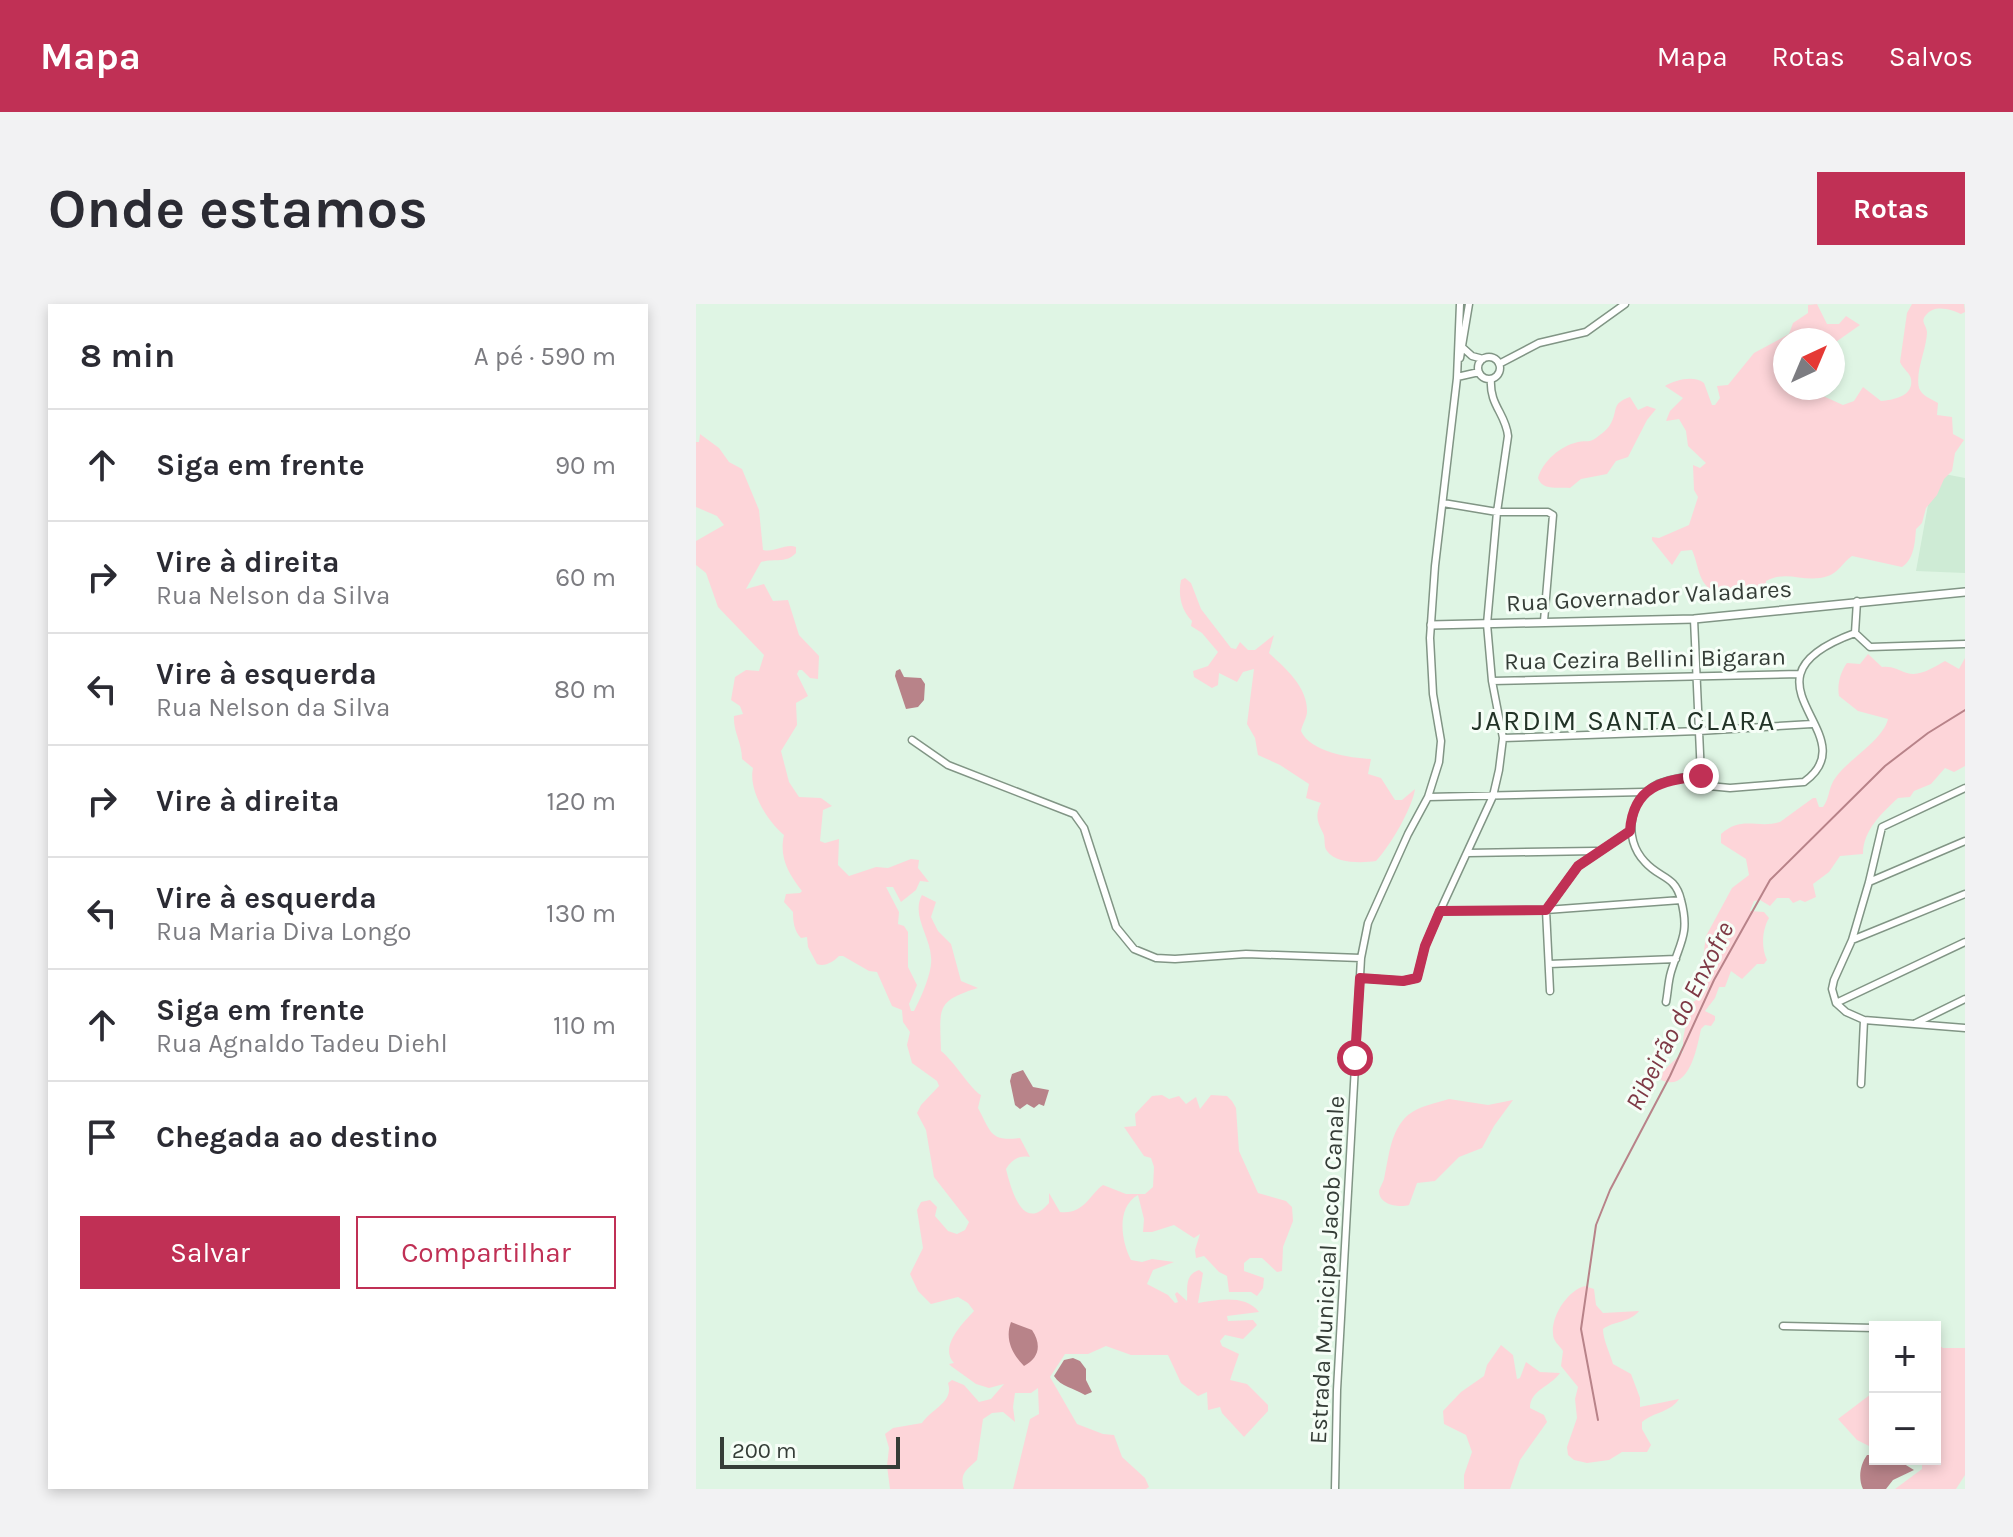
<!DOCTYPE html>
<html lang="pt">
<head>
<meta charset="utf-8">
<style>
	:root { --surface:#fff; --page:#f2f2f3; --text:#2b2b33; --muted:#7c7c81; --line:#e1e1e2; --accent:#c03055 }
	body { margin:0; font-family:Karla,sans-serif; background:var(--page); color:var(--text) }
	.controls { position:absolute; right:24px; bottom:24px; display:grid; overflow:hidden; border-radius:0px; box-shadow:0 4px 12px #0003 }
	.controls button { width:72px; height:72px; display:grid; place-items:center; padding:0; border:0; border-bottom:2px solid var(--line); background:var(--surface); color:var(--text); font:40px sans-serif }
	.compass { position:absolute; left:1077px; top:24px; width:72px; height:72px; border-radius:50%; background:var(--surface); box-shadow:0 4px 12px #0003; rotate:44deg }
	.scale { position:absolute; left:24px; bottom:20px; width:180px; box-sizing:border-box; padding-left:8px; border:4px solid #353d37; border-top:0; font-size:22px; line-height:28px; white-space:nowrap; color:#353d37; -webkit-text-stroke:6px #f6fef7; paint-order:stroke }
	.stop { position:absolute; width:24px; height:24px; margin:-18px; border:6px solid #c03055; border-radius:50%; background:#fff }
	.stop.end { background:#c03055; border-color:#fff; box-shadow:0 2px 8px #0008 }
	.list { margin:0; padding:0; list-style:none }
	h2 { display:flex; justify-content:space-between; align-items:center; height:104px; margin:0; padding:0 32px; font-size:34px }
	h2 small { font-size:26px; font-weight:400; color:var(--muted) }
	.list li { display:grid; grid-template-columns:52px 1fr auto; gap:24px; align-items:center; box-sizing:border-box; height:112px; padding:0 32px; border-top:2px solid var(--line) }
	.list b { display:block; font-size:30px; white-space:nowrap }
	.list p { margin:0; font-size:26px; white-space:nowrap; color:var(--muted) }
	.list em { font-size:26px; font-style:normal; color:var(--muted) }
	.actions { display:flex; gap:16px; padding:24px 32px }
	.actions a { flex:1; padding:18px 0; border:2px solid var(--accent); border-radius:0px; text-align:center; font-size:28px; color:var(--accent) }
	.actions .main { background:var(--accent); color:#fff }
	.icon { flex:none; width:44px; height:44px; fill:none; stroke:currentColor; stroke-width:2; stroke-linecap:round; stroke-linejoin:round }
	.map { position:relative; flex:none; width:1269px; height:1185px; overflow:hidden; border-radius:0px }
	header { display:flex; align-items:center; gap:48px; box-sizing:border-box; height:112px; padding:0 40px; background:var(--accent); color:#fff }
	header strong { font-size:38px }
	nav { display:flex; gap:44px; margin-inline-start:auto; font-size:28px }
	.intro { display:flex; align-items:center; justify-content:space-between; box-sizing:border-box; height:192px; padding:0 48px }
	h1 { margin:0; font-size:56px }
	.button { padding:20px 36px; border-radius:0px; background:var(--accent); color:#fff; font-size:28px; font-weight:700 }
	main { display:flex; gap:48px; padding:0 48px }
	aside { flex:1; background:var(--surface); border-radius:0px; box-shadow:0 4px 12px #0003 }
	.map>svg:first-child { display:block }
</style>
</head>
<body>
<header>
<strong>Mapa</strong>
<nav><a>Mapa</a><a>Rotas</a><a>Salvos</a></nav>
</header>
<div class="intro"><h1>Onde estamos</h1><a class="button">Rotas</a></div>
<main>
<aside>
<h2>8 min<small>A pé · 590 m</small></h2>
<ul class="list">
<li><svg class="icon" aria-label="ahead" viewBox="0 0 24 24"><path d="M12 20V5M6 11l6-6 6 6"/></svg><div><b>Siga em frente</b></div><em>90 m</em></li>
<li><svg class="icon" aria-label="right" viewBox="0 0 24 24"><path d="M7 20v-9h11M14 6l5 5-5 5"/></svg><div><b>Vire à direita</b><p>Rua Nelson da Silva</p></div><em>60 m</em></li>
<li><svg class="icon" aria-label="left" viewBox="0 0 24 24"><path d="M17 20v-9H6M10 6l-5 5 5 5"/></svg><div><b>Vire à esquerda</b><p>Rua Nelson da Silva</p></div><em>80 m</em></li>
<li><svg class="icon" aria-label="right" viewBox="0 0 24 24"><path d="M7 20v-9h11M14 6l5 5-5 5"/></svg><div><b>Vire à direita</b></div><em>120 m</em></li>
<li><svg class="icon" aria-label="left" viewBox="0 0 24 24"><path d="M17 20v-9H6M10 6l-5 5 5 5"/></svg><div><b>Vire à esquerda</b><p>Rua Maria Diva Longo</p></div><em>130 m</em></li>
<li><svg class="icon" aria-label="ahead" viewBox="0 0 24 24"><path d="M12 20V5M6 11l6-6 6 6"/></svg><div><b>Siga em frente</b><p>Rua Agnaldo Tadeu Diehl</p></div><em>110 m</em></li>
<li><svg class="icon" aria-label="arrive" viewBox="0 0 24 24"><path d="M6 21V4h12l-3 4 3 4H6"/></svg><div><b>Chegada ao destino</b></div></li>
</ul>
<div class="actions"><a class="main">Salvar</a><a>Compartilhar</a></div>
</aside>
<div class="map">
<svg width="1269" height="1185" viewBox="0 0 1269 1185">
	<rect width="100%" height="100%" fill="#dff5e4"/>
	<path fill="#ceebd5" d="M1238,168L1269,174V269L1220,267Z"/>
	<path fill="#fdd5d9" d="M1121,0L1131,20H1143L1150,12L1164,21L1137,40V36H1089V84H1127V92L1147,101L1158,97L1167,83L1185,97C1198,96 1218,92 1215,75C1214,69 1207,65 1204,58L1211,9L1216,0H1268L1269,8L1265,10C1255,5 1238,0 1230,11C1224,18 1230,20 1231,28C1231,44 1219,67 1223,84C1226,92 1235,95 1242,99L1241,111L1256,113L1257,130L1268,136L1259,149L1256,167L1248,175L1241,191L1230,204L1226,219L1220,225C1219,239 1218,255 1206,263L1156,252C1147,258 1142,269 1132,272C1108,280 1092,265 1070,277L1069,289C1058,291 1053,290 1042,289C1036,288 1029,290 1022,288C1002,284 1003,261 996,246L985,247L976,261L956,236V233L963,234L993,221L1002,193L998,186L997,161L1004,164L1010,159L992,142L990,127L983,115L970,117L974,107L987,94L969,82C979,76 998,71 1008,79L1016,101H1019L1024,94L1021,82L1032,81L1058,49L1093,30L1097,19L1112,9V1Z
		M934,93L942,106L951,102L960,105L951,116L932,153L920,157L911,170L885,175L874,184C862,183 846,187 842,174C847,157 864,142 882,138C891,136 893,139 900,134C905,130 911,126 914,121C923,106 914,100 934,93Z
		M4,130L23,144L33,158L46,165L63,206L67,246C79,249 89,239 100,243V249C90,260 78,254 65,258L50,285L68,280L77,297L92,296L103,331L123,352L122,375L114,374L106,366H103L101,370L112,392L100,399L101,421L85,447L93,478L103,493L125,494L136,502L127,506L124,537L129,539L143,535L142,561L153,572L180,563L192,564L215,555L223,556L222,564L233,578L224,577L220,586L205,598L197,583H190L203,608L202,620L208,622L212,628V663L221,681L213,700L215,707H218C225,694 237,667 235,653C234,632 215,611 226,591L240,598L235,613L242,627L255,640L265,677L282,684C239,697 244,704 245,747C258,757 276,787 285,791L282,804C295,828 294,838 324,834L334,853C323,851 316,855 310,865C315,885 327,930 353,899V889L364,908C388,911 393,891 407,881L430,890H449L457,883L458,863L455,854L448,852L428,823L440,822L439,810L456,792L466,791L473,795L483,792L490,800L500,793L504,805L515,791L531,792L536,797L540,804L543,847L562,889L590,897L596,903L597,917L587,943L586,967L581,968L566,954H554L548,959V967L568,974L567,984L561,992L555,988H533L531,972L523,968L508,952L500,954L499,946L504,930L498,934L478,921L456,928H447L448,915L442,891C420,903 425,937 435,956L446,958L456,955L478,958L457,966L451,980L472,991L479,999L482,998L479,990L481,988L491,997C492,985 488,971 503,966L507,969L502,999C522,996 549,990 563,1008L531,1012L532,1017L557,1016L561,1021L547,1035L529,1031L524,1037L526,1042L543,1050L534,1076L551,1080L572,1101V1107L548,1133L526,1109L524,1103L512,1106L511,1088L502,1092L485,1079L472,1051H435L410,1042L392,1050H369L354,1073L381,1120L407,1130L418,1131L426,1153L449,1174L453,1183L450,1185H317L334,1115L343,1110L342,1084L335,1089H319L317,1103L319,1118L307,1108L296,1109L287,1115L281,1156C271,1166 263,1169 268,1185H194L191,1162L193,1144L189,1130L197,1124L226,1119C237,1104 258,1098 252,1079L256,1076L268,1081L283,1098L295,1095L308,1080L293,1084L280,1080L255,1062L253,1060L258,1059C243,1043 266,1020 278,1007L272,999L262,993L235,1000L222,987L214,970L227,944L221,906L225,898L234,896L241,903L239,912L252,927L261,930L269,926L273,918L238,873L230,826L221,809L225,801L243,782L241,777L216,759L211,741L214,728L207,718L206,706L196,702L181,668L173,667L147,652H143C137,658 129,663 121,660L112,643L111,633L105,634C98,627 97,617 97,608L88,598L90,590L104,589L106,587C92,569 83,553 88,531C71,517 52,486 57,464L46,455C46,438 37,428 38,412L47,410L44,402L35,396L39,373L50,366L63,367L68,351L22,303L10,269L0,261V237L28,221L21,212L0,203V138H3Z
		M489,274L495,279L505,305L535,344L540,345L544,338L552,346H559L578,331L573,349C589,364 612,383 611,408C611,413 606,421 605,427C614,448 654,454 675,455L672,470L685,474L699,496H706L719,485C716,505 694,542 680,557C667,559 640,560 631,547C627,542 630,535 627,529C621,518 619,511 625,499L610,494L613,480L584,461L562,451L559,434L551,420L558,365L547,368L541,378L523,369L522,381L516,384L498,373L497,367L512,362L522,348L506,329L495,322L496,317C485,306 482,291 485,276Z
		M1172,350L1186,363C1197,362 1201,366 1211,369C1224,373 1238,363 1249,357L1263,365L1269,354V462L1258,468L1249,464L1235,480L1218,487L1214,493L1202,494C1186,509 1167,526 1167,550L1144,552L1133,568L1117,580L1120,593L1109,598L1104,596L1097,599L1093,594H1081L1074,602L1064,596L1058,597L1054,607L1068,608L1073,614C1066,626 1065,644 1071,656L1068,660H1061L1046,675L1035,667L1029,683H1023L1019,694L1009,707L1019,712V716L1015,722L1009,721L1005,725C1001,744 993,789 965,776L967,767L987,748V735L994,700L1005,693L1004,689L1012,685L1004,677L1010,632L1036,584L1053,571L1050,555L1025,539V530C1046,511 1061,525 1084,518L1117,494H1120L1123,503H1127C1134,494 1132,483 1140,473C1153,455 1187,436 1192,415L1162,407L1143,392C1141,382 1144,368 1151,359L1164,360Z
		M753,795L792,801L817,796L798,822L786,844L763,853L739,877L721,879L713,901C703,904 683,901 683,887C683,886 688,876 688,875C693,853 694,827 712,811C723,802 740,799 753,795Z
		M889,982L898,985L900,1001L907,1009L943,1007C935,1018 918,1017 907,1025C907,1036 914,1049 917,1060L935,1070L944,1094V1103L983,1095C975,1108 958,1108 946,1118V1125L955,1141L951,1148H926L913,1156L891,1159L878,1156L872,1151L871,1143L881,1114L879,1095L882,1083L865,1062L867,1047C863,1041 857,1037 857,1030C855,1012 872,986 889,982Z
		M1239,1039L1247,1044H1269V1171L1260,1185H1199L1226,1165V1157L1221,1155H1239Z
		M805,1041L817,1051L821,1075L824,1074L830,1058L844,1068L864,1069C854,1083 834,1086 834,1104L848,1111L851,1118L824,1156L814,1185H768V1171L776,1148L770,1131L748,1120L747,1107L765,1088L788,1072L791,1061Z
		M1179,1087V1145L1161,1136L1142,1115Z"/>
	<path fill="#b88389" d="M204,365L208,373L225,374L229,380L228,396L222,403L210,405L199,372L200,367Z
		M327,766L337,783L353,786L348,802L343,800L338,804L331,800L324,805L319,801L314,777L316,770Z
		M315,1018L336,1026C346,1041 343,1054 328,1062C315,1049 309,1034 315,1018Z
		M377,1054L384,1057L390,1065V1076L396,1088L389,1091C378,1084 365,1083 358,1072L368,1056Z
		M1171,1151H1179V1155H1200L1218,1166L1197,1176L1190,1185H1167C1162,1174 1164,1161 1171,1151Z"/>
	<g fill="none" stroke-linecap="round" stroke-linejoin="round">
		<path stroke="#b88389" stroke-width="2" d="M902,1116L885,1025L900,921L914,886L974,772L1018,676L1074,576L1189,462L1232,429L1269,406"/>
		<g stroke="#819585" stroke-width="9">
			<path id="minor" d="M766,43L776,52L787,55
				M782 64a11 11 0 1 1 22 0a11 11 0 1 1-22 0Z
				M764,54L773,0
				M803,60L843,39L890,28L929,0
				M761,73L783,68
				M747,199L801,208H852L857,211L848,317
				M998,315L1005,472
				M1159,329L1174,343L1269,340
				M1159,329L1161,297
				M796,377L1104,370
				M807,434L1003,427L1116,420
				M216,436L252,461L378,510L388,524L420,623L438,645L460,654L479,655L550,650L665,654
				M1005,472L1013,482L1034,484L1108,478C1175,430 1030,376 1159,329
				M1269,484L1186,523L1173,578L1156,636L1138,676L1136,685L1140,699L1150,708L1168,716L1269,724
				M732,493L948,488
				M772,549L900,547
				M1173,578L1269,537
				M744,607L850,606L985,596
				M1156,636L1269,590
				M853,660L980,655
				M664,674L707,677L721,674L729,642L744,607L797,492L803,466L807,434L796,377L791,320L801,208L812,132C810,110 793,101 795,75
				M854,687L850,606L882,562L934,527
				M970,698C972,688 972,678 975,668C984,638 994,630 985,596C979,571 964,575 949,558C926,534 933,494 962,480C976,474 990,473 1005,472
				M1140,699L1269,638
				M1220,719L1269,695
				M1165,780L1168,716
				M1087,1022L1179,1024
				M1191,1023L1196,1022
				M639,1185L641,1086L665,654L672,619L712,530L732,493L743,458L745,437L737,390L734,334L739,262L761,74L764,0"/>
		</g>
		<g stroke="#819585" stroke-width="10">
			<path id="tertiary" d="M735,321L998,315L1269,288"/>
		</g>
		<use href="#minor" stroke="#fff" stroke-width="6"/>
		<use href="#tertiary" stroke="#fff" stroke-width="7"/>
	</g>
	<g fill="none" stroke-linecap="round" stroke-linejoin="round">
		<path stroke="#c03055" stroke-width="10" d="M659,754L664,674L707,677L721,674L729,642L744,607L850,606L882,562L934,527C937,482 967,476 1005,472"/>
	</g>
	<g text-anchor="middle" stroke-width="6" stroke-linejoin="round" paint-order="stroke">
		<g font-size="24" fill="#353d37" stroke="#f6fef7">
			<text transform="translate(953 292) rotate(-3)" y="8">Rua Governador Valadares</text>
			<text transform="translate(949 355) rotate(-1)" y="8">Rua Cezira Bellini Bigaran</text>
			<text transform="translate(631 966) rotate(-87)" y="8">Estrada Municipal Jacob Canale</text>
		</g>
		<g font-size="26" font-style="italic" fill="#7e3945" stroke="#f6fef7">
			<text transform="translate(983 712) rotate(-63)" y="9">Ribeirão do Enxofre</text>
		</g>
		<g font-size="28" letter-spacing="2" fill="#223327" stroke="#f6fef7">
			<text x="928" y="426">JARDIM SANTA CLARA</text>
		</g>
	</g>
</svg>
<div class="controls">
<button>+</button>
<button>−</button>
</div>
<svg class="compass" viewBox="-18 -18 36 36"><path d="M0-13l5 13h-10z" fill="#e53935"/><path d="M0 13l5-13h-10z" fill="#7c7c81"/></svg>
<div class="scale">200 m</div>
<div class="stop" style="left:659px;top:754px"></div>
<div class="stop end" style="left:1005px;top:472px"></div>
</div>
</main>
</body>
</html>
